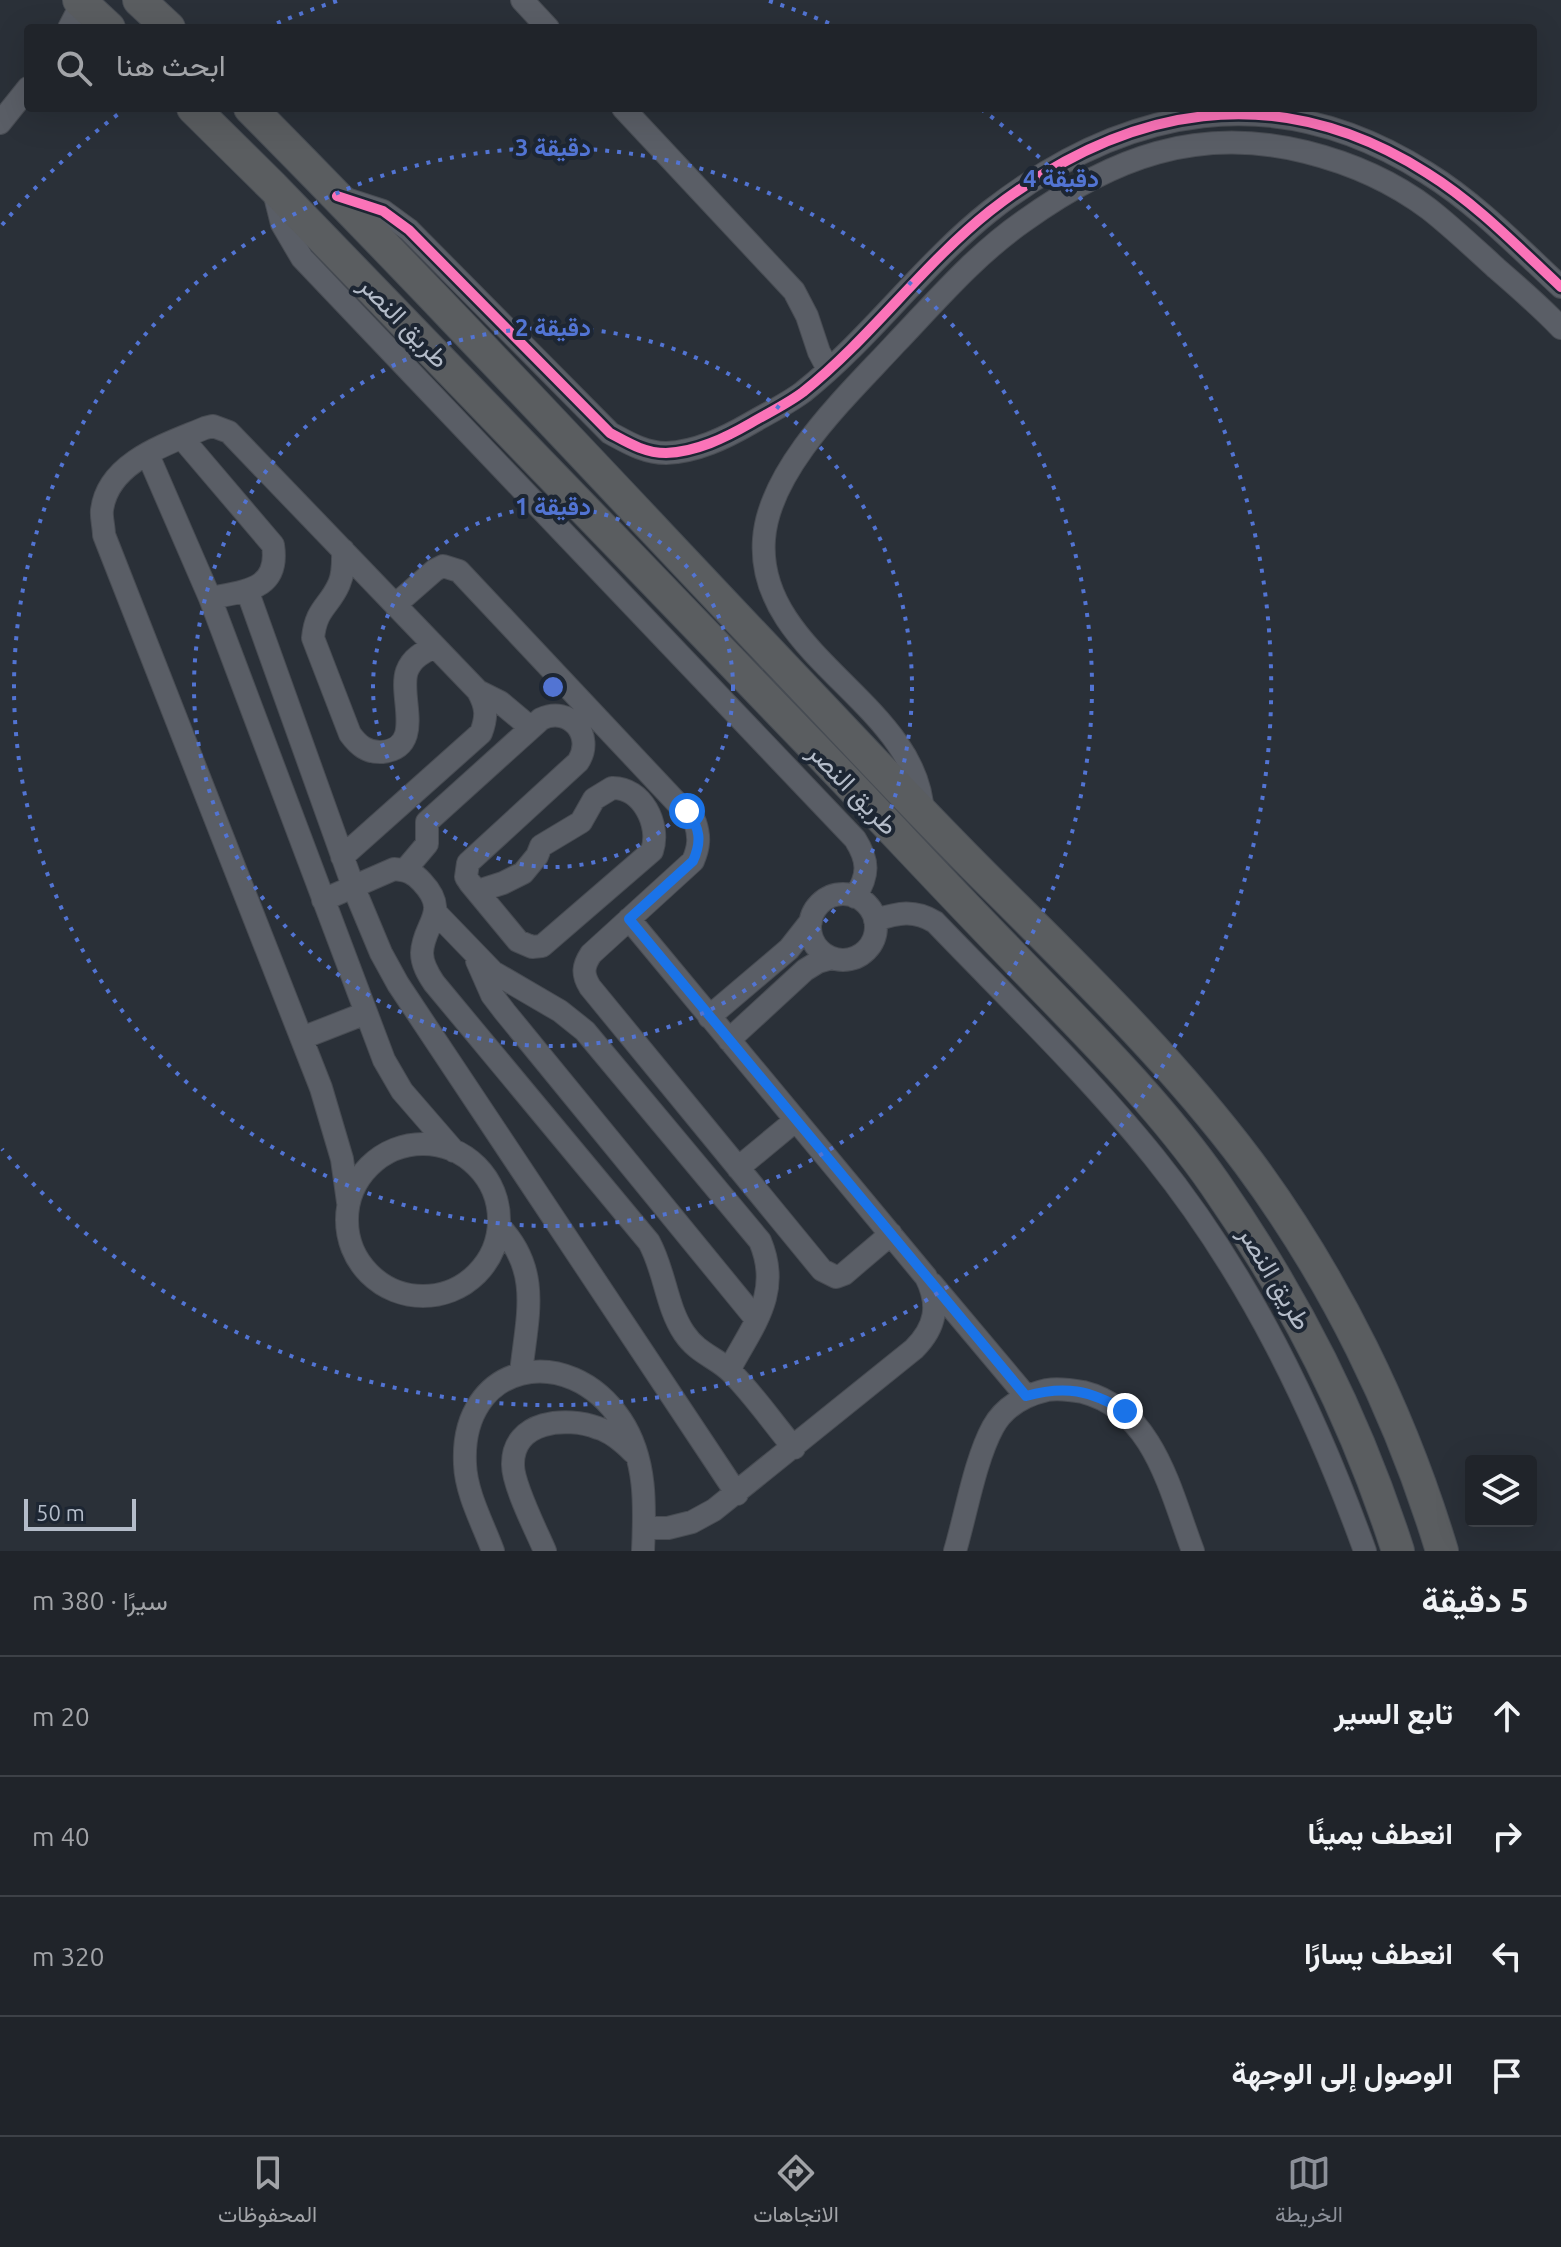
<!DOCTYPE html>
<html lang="ar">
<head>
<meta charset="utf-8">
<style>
	:root { --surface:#20242a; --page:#2d3036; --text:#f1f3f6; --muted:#a2a4a8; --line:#3d4147; --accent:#8c9099 }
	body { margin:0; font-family:Ubuntu,Vazirmatn,sans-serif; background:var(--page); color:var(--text); direction:rtl }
	.controls { position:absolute; right:24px; bottom:24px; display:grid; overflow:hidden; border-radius:8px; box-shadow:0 8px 32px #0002 }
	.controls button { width:72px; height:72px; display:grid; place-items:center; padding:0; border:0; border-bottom:2px solid var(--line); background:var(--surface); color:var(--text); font:40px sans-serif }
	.scale { position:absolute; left:24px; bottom:20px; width:112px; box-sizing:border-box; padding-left:8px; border:4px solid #b4bcc9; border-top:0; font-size:22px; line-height:28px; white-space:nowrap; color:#b4bcc9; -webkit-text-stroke:6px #1d2633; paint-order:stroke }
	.stop { position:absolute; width:24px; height:24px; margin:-18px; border:6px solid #1a73e8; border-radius:50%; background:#fff }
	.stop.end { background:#1a73e8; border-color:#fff; box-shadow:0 2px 8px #0008 }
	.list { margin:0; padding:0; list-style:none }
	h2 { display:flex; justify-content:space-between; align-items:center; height:104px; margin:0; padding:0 32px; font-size:34px }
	h2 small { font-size:26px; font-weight:400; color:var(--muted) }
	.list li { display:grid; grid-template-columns:52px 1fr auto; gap:24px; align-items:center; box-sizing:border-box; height:120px; padding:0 32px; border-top:2px solid var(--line) }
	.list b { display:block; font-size:30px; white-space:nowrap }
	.list em { font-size:26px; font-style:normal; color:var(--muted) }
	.icon { flex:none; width:44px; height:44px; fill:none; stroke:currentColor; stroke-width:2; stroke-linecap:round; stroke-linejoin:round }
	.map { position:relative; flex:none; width:1561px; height:1551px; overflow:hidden; direction:ltr }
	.search { position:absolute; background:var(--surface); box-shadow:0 8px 32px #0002; left:24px; right:24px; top:24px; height:88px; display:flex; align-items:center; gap:20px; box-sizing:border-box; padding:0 28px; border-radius:8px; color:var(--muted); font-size:30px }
	.sheet { height:584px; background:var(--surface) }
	nav { display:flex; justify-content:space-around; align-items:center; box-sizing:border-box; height:112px; border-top:2px solid var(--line); background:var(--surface); font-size:22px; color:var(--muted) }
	nav a { display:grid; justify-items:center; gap:4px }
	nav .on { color:var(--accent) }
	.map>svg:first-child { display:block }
</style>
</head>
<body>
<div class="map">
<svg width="1561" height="1551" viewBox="0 0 1561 1551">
	<rect width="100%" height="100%" fill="#2a3038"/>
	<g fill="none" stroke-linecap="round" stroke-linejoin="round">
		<g stroke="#484c53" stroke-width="24">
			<path id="minor" d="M522,0L548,28
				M69,28L82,3
				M623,108L794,291L807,316L819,352L828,369
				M0,123L28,88
				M273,188L282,224L302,258L855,839C869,861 869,875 855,897
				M337,196L383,211L409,230L610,433C627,442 644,453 666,453C696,452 725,438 751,423C768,413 787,404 803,392C871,338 922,265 990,211C1126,105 1276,77 1427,173C1477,204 1518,247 1561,287
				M182,438L273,545C280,590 245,591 210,598
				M148,455L210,598L384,1060L402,1091L454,1151
				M343,550C343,562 344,573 339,584C329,607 316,608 313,638L350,734C358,745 367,753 382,752C426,747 398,696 407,671C412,658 423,652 435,647
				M247,590L353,886L381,953L398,984L737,1494
				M395,605L435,570L443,566L459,571L695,822C700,837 699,847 693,861L591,954C583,966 582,974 590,987L822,1270L836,1277L844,1274L891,1234
				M478,691L500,702L531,728
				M923,815C920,703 755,656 764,539C769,468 849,394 895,344C936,301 975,255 1024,221C1112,158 1197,125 1306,152C1350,163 1392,181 1429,209C1452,227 1474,248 1496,268C1518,287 1541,307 1561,328
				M342,857L481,733C487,717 487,707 478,691L229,432L213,426L205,428C167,444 108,462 102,510C101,517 104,527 104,535L321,1088L342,1159L348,1202
				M405,870L427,844V822L541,719C570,705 595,736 578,762L468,863L466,877L470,883L518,941L532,947L542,946L652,851C661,825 642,787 612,788L594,799L581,822L541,846L537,856L523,873L503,883L478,891
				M810 927a33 33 0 1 1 66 0a33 33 0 1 1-66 0Z
				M323,900L394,869C407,870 414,873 422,882C451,913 423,923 422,953C422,964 428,974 434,983L649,1242C665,1271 666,1306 684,1333C698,1354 716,1357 731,1372C754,1395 773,1423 794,1448
				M436,913L493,972L560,1011L585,1031L760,1241C782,1293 753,1325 729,1370
				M629,919L926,1277C940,1305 936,1327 914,1349L714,1510L692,1522L668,1528H644
				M875,920C898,913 914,909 935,922C1009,999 1087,1074 1154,1157C1249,1275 1314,1410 1365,1551
				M477,961L492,995L505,1012L756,1319
				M709,1017L789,949L811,921
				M302,1038L366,1013
				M729,1040L805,970L818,962L832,958
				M347 1220a76 76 0 1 1 152 0a76 76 0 1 1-152 0Z
				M738,1168L796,1120
				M499,1226C542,1271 527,1316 521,1373
				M932,1284L1026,1396
				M493,1551C483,1524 466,1493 465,1464C460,1362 568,1340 621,1420C647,1459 645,1507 643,1551
				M545,1551C536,1530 513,1485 513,1465C512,1420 567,1416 598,1428C612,1432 623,1442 633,1452
				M955,1551C966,1514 975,1460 993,1427C1004,1407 1025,1395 1047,1390C1058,1388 1072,1390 1083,1392C1154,1410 1170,1491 1193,1551"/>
		</g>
		<g stroke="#474c53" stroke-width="34">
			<path id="highway" d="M79,0L109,28
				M139,0L169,28
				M193,108L273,187C449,369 626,552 802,735C871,806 938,879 1006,949C1078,1024 1155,1098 1215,1184C1295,1299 1355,1417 1398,1551
				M250,108C448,308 639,515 833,719C883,772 933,825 984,876C1076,968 1170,1058 1248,1162C1334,1278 1400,1412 1442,1551"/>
		</g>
		<use href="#minor" stroke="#5a5e66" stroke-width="22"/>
		<use href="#highway" stroke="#5a5d60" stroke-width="32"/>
		<g stroke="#1d2633" stroke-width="15">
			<path id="cycleway" d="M337,196L383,211L409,230L610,433C627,442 644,453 666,453C696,452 725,438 751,423C768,413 787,404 803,392C871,338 922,265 990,211C1126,105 1276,77 1427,173C1477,204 1518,247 1561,287"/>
		</g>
		<use href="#cycleway" stroke="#fb73b8" stroke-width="10"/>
	</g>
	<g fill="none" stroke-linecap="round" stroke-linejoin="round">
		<path stroke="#1a73e8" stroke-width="10" d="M687,811C700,828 702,841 693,861L629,919L1026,1396C1065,1385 1090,1390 1125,1411"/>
	</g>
	<g fill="none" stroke="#5274d3" stroke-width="4" stroke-dasharray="4 8">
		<circle cx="553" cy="687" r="180"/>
		<circle cx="553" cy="687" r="359"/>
		<circle cx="553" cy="687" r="539"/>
		<path d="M2 225A719 719 0 0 1 125 109M266 28A719 719 0 0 1 337 1M769 1A719 719 0 0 1 840 28M981 109A719 719 0 1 1 2 1149"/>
	</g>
	<g text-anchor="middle" stroke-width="8" stroke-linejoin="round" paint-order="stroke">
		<g font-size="26" fill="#b4bcc9" stroke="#1d2633">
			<text transform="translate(404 322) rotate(46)" y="9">طريق النصر</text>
			<text transform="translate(853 789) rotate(46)" y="9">طريق النصر</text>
			<text transform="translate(1275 1278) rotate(59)" y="9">طريق النصر</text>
		</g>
	</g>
	<circle cx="553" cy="687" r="12" fill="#5274d3" stroke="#1d2633" stroke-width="4"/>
	<g font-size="24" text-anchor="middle" font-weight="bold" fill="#5274d3" stroke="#1d2633" stroke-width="8" stroke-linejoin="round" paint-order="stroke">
		<text x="553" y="156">3 دقيقة</text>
		<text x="1061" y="187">4 دقيقة</text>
		<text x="553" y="336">2 دقيقة</text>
		<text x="553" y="515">1 دقيقة</text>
	</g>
</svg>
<div class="controls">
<button><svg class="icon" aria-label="layers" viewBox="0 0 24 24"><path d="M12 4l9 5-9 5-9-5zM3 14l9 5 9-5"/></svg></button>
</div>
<div class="scale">50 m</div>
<div class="stop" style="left:687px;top:811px"></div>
<div class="stop end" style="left:1125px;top:1411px"></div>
<div class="search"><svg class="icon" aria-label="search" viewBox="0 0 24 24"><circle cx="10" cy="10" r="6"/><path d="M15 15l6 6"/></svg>ابحث هنا</div>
</div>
<section class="sheet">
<h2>5 دقيقة<small>سيرًا · 380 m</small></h2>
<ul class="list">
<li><svg class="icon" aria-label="ahead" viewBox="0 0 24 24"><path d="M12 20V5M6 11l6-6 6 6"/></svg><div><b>تابع السير</b></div><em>20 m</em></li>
<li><svg class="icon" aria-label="right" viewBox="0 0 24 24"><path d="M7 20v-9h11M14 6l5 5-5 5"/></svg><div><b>انعطف يمينًا</b></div><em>40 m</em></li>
<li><svg class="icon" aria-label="left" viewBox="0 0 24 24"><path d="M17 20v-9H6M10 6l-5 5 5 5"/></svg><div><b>انعطف يسارًا</b></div><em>320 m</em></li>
<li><svg class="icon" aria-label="arrive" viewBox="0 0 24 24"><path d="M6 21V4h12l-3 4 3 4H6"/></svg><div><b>الوصول إلى الوجهة</b></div></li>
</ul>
</section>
<nav>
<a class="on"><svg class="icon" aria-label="map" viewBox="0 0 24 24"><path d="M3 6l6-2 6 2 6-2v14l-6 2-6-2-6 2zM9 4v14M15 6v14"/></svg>الخريطة</a>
<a><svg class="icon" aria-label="directions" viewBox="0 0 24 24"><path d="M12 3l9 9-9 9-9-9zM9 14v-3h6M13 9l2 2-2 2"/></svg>الاتجاهات</a>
<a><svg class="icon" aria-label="saved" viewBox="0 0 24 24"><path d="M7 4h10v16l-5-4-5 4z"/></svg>المحفوظات</a>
</nav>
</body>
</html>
